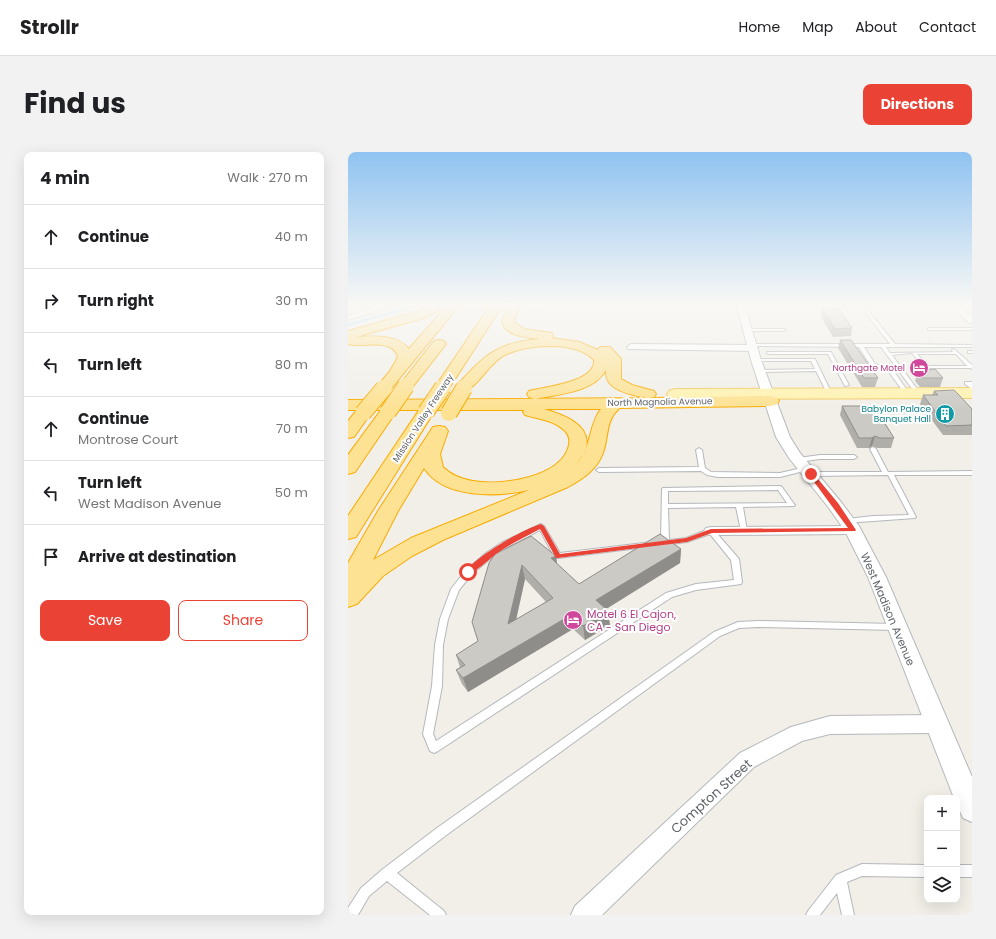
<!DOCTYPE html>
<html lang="en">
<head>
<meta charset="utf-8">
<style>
	:root { --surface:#fff; --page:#f2f2f2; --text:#202124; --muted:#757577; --line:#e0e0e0; --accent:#ea4335 }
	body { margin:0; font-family:Poppins,sans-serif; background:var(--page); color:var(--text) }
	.controls { position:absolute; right:12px; bottom:12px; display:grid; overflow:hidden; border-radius:8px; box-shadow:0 4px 16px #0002 }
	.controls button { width:36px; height:36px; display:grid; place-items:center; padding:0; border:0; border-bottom:1px solid var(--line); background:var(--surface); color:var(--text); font:20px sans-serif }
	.stop { position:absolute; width:12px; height:12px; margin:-9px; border:3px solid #ea4335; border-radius:50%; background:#fff }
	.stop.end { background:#ea4335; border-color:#fff; box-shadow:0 1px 4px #0008 }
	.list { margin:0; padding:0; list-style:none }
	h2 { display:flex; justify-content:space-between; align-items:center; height:52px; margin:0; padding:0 16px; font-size:17px }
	h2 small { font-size:13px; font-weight:400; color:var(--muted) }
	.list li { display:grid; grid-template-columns:26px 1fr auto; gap:12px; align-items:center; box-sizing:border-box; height:64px; padding:0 16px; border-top:1px solid var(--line) }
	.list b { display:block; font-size:15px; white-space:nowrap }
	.list p { margin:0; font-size:13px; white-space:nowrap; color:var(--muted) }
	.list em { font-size:13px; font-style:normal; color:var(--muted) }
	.actions { display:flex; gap:8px; padding:12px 16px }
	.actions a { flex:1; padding:9px 0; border:1px solid var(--accent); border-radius:8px; text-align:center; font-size:14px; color:var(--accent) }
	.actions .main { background:var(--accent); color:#fff }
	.icon { flex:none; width:22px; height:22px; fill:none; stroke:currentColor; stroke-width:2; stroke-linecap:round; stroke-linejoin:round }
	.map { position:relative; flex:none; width:624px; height:763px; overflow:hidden; border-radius:8px }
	header { display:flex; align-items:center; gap:24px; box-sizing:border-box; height:56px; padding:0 20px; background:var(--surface); border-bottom:1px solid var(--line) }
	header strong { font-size:19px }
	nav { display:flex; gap:22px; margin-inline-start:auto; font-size:14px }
	.intro { display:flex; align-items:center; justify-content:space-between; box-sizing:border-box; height:96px; padding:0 24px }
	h1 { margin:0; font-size:28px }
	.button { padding:10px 18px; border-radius:8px; background:var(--accent); color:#fff; font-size:14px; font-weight:700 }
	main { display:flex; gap:24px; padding:0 24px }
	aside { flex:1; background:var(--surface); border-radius:8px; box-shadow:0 4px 16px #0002 }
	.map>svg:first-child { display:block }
</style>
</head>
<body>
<header>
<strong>Strollr</strong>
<nav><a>Home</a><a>Map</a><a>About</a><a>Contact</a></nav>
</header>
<div class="intro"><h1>Find us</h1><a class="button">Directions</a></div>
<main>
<aside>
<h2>4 min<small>Walk · 270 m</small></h2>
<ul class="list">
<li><svg class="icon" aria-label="ahead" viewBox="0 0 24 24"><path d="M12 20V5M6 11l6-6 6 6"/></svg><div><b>Continue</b></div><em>40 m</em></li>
<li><svg class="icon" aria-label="right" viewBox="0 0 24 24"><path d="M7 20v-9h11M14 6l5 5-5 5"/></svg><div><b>Turn right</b></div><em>30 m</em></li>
<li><svg class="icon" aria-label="left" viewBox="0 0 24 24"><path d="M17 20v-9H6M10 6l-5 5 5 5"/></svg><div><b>Turn left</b></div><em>80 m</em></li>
<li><svg class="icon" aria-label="ahead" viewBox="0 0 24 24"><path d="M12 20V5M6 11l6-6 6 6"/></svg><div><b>Continue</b><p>Montrose Court</p></div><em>70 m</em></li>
<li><svg class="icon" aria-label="left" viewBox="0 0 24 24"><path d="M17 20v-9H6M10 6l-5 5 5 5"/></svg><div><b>Turn left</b><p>West Madison Avenue</p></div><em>50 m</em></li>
<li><svg class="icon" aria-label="arrive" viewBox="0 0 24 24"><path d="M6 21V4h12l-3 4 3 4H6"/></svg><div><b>Arrive at destination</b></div></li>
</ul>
<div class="actions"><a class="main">Save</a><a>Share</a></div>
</aside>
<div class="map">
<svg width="624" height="763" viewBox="0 0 624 763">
	<rect width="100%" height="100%" fill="#f1efe8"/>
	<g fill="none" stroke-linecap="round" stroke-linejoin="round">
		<path stroke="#aadaff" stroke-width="2.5" d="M0,173L56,157L68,151"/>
		<g stroke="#b5b8bc" stroke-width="2">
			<path id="service" d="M510,151H514L547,192L624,193V195H538L542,201L605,200L604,198L606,197L624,213V217L622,216H576L564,201L544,203L572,241L570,242H568L533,195H516L527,212L545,218L561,241L559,242H557L541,220L523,214L511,195L405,194L403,193L405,192H542ZM569,202H608L619,214H579Z
				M580,176H624V178H580Z
				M400,177H436L438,178L436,179H399L398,178Z
				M620,199H624V201H620Z
				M419,200H483L501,233L497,234L480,202H421L419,201Z
				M406,207H467L484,242L480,243L468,219L412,220L410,219L412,218L467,217L463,209H408L406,208Z
				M617,230H624V237L617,232Z
				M525,295L528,297L540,320L624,319V323H546L568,365L567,366L497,371L496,369L497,367H499L525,364L561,363L540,323L463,324L460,322L463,320H534L522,297Z
				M351,296L354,298L357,316L363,320L432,321L458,315L461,317L460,318L432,325H370L359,323L353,319L251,320L248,318L251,316L351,315L348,298Z
				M472,303H506L509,305L506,307H472L450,310L447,308L450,306Z
				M432,334L434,335L446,352L447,353L446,354L395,355L399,379L396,381L393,379L388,355L320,356L321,388L338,386L361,377H365L391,407L394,430L393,432L348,438L324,445L90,599L86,601L82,599L75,582L84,534L87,493L92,467L103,437L118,418L138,401L153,391L193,372L196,374L212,401L313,389L314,337L315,336ZM430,338L439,351L320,352V339ZM192,378L207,406H210L339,390L362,382L383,408L386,428L348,432L318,441L88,589L85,582L94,534L95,493L100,467L111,438L124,422L144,405L159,395Z
				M410,469L548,472L551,473L552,475L551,477L548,478L410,475L391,476L372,484L97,684L49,721L96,759L98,763H82L39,729L21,744L10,763H0V756L13,736L35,717L89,676L366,480L390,470Z
				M514,712L579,713V725L514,724L499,730L506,763H494L489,741L472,763H458L460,759L488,723Z
				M609,713H624V725H609Z"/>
		</g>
		<g stroke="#b5b8bc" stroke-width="2">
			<path id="minor" d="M0,151H34V153L41,151H53L0,168V164L31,154H0Z
				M189,151H608L624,165V171H621L602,153H193Z
				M283,192L406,193L410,196L406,199L280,197L279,195Z
				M505,374L510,375L512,378L510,381L505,382L363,383L358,382L356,379L358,376L363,375Z
				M588,563L595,566L598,572L595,578L588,581L482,582L454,589L406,615L254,763H223L227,754L392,601L443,575L482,564Z"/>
		</g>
		<g stroke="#b5b8bc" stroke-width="2">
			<path id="tertiary" d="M388,151H396L413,208L442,285L452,301L493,350L511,374L538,425L624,625V670L615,666L609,653V646H606L520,425L497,379L481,356L441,306L428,285L403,208Z"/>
		</g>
		<g stroke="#f2c960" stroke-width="2">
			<path id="primary" d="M624,236V246L327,247L321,245L319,242L321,239L327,237Z"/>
		</g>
		<g stroke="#f9ab00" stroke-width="2">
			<path id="motorway" d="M88,151H113L41,239L36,241L31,239L28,236L42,219L50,205C44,185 15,196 0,192V179L68,160ZM97,156L61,197C49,182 25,184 8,185L76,166Z
				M144,151H156L100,238L95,240L90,238L87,235Z
				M161,151H173L166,169L167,171L176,177L204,181L205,184L204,186L231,190L250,198L252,195H262L273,207V227L284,233L306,239L308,242L306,245L302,246L423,244L429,246L431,249L429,252L423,254L272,256C257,268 261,285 255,301C249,318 234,327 220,335L95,388L64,404L35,424L9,452L0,455V411L30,359L85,275L91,274L97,275L100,279L92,302L95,315C103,323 113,327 125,329C152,334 214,326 221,293C222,287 221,283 217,279C206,268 191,267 177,263L175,260L176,258H85L86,260L8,385L0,387V364L71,258H47L48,260L7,320L0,322V303L33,258H21L23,261L6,285L0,286V269L9,258H0V248L298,246C283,242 256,239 258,218C245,241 210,242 187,247L181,245L179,242L181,239C197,235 248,230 246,208C227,188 177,192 155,204C143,211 129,233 122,236C118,237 116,236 113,235L110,232L113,229C138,201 153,190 192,187C179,185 157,185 154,169ZM196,257H253C240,273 244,297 228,312C232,307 237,301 238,296C244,272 213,262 196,257ZM76,316C96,347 149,345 181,338L63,386L25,408L50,359Z
				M91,188L96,189L98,192L63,237L58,239L53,237L50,234L53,231L86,189Z"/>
		</g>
		<use href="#service" fill="#fff" fill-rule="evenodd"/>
		<use href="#minor" fill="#fff" fill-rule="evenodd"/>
		<use href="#tertiary" fill="#fff" fill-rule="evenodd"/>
		<use href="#primary" fill="#fff2af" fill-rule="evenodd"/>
		<use href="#motorway" fill="#fde293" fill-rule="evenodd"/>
		<g stroke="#f9ab00" stroke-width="18" stroke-linecap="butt">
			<path id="motorway-bridge" d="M40,260L58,234
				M78,260L95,235
				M15,261L36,236
				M101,261L116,236"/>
		</g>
		<use href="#motorway-bridge" stroke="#fde293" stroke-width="16"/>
	</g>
	<path fill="#afaea9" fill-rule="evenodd" d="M618,151H624V153H620Z
		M474,157L504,176L503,184L485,185L473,165Z
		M492,188L530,226L527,235H514L490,196Z
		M570,220L595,226L592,235H572L567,229Z
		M586,239L624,257V283H595L572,252L575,243H584Z
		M494,254L546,286L543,296H529L524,294L521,296H509L492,263Z
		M333,397L332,411L258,457L262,473L237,488L225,477L120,540L114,532L108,518L112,515L108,503L130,490L147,402L208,404L209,412L231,432ZM177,427L198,450L168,468Z"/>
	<path fill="#8f8d8a" d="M527,284L524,294L521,296L524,286Z
		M333,397L332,411L250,462L248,448Z
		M208,404L210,418L203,406Z
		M174,413L177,427L164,486L160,472Z
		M260,459L262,473L237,488L235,474Z
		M223,463L225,477L120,540L115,526Z"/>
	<path fill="#cccac5" stroke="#8f8d8a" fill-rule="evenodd" d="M474,157H491L504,176L487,177Z
		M492,188H503L530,226H516Z
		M587,217L595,226H575L570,220Z
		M606,238L611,243L624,257V273L598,274L575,243H590L586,239Z
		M494,254H526L546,286H532L527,284L524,286H511Z
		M312,382L333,397L248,448L260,459L235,474L223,463L115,526L108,518L117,513L108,503L130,489L124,470L141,411L147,402L183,384L208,404L203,406L231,432ZM174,413L205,446L160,472Z"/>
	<linearGradient id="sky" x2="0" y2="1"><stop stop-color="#8fc3f1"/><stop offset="0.59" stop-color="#f9f8f5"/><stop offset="1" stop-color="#f9f8f5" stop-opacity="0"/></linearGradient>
	<rect width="624" height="258" fill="url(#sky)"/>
	<path fill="#ea4335" d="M461,321H465L490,351L508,378L507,379L364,381L339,390L210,406H208L192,377C177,385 162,392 148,402C142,407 126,421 120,423L117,420C129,404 173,378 193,372L196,374L212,402L338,386L363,377L500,376L461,323Z"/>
	<defs>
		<g id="hotel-disc" transform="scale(1)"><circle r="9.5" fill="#d1479c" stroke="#fff"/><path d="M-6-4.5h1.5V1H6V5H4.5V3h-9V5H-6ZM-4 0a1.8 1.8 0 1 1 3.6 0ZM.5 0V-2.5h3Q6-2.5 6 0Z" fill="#fff"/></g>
		<g id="building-disc" transform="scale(1)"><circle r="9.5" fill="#0f9aa8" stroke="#fff"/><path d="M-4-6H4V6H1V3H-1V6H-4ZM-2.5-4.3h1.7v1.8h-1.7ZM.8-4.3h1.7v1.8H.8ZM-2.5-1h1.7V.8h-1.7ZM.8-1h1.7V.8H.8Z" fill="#fff"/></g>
	</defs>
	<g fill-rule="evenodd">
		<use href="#hotel-disc" x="571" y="216"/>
		<use href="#building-disc" x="597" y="262"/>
		<use href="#hotel-disc" x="225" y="468"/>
	</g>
	<g text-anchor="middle" stroke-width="4" stroke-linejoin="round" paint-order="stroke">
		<g font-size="9" fill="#b23c85" stroke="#fff" text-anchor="end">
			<text x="557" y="219">Northgate Motel</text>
		</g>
		<g font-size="9" fill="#5f6368" stroke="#fff">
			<text transform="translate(312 250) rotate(-1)" y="3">North Magnolia Avenue</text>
			<text transform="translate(75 266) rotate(-57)" y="3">Mission Valley Freeway</text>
		</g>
		<g font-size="9" fill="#0d838f" stroke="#fff" text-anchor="end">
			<text x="583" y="260">Babylon Palace<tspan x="583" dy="10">Banquet Hall</tspan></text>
		</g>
		<g font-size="11" fill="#5f6368" stroke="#fff">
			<text transform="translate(540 457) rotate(67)" y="4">West Madison Avenue</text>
		</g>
		<g font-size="11" fill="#b23c85" stroke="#fff" text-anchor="start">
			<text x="239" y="466">Motel 6 El Cajon,<tspan x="239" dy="13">CA - San Diego</tspan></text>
		</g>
		<g font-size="13" fill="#5f6368" stroke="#fff">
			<text transform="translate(363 644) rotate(-42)" y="5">Compton Street</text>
		</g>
	</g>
</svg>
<div class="controls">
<button>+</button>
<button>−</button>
<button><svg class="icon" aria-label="layers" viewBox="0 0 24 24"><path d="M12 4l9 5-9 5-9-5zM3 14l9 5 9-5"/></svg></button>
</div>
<div class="stop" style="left:120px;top:420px"></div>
<div class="stop end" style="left:463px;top:322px"></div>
</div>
</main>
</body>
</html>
